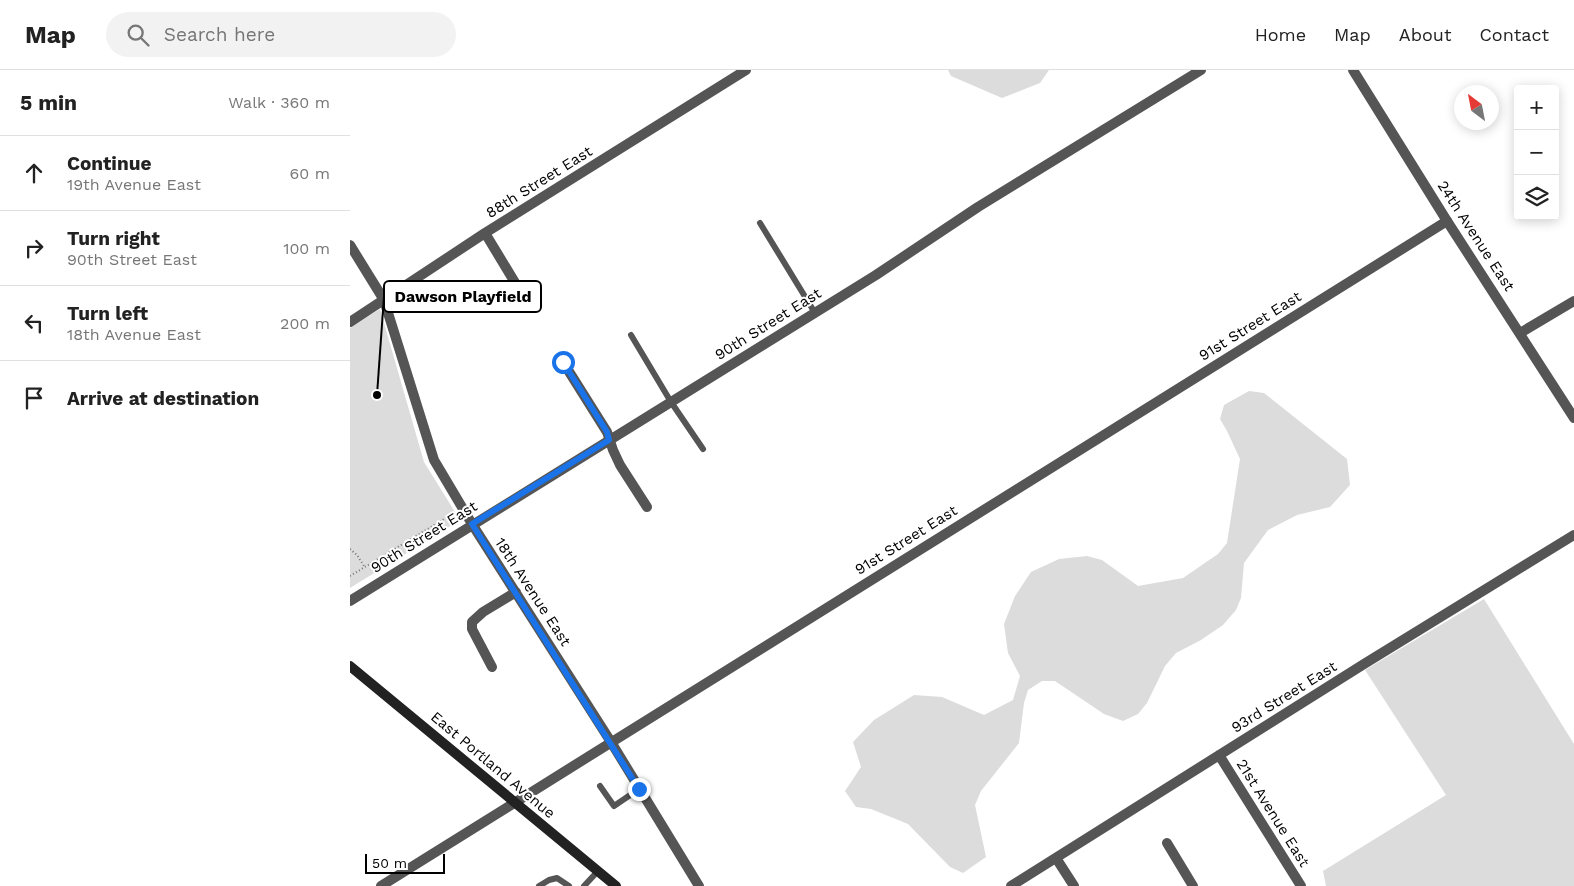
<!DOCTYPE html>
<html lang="en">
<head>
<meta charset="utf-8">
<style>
	:root { --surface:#fff; --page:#f2f2f2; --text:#222; --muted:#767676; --line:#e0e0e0 }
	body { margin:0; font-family:"Work Sans",sans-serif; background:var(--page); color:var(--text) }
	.controls { position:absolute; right:15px; top:15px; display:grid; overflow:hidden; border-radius:5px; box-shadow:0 2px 12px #0003 }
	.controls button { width:45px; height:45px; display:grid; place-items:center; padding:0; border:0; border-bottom:1px solid var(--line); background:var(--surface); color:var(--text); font:25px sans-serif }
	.compass { position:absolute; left:1104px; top:15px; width:45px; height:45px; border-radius:50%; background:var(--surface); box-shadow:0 2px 12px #0003; rotate:328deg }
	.scale { position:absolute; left:15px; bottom:12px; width:80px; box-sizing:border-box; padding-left:5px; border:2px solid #000; border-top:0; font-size:14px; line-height:18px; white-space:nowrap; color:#000; -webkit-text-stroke:4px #fff; paint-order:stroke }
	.stop { position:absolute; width:15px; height:15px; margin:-11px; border:4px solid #1a73e8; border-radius:50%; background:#fff }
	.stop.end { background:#1a73e8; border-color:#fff; box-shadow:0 1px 5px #0008 }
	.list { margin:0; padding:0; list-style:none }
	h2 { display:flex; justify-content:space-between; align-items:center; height:65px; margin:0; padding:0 20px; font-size:21px }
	h2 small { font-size:16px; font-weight:400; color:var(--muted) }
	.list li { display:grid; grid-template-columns:32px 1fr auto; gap:15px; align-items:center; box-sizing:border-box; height:75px; padding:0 20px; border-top:1px solid var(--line) }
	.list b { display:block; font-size:19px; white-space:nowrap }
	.list p { margin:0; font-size:16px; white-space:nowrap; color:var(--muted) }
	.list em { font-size:16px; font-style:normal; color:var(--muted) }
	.icon { flex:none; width:28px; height:28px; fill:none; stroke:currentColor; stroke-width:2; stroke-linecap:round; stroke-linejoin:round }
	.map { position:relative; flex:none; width:1224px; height:816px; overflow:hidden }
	header { display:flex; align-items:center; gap:30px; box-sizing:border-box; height:70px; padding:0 25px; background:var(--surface); border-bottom:1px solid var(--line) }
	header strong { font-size:24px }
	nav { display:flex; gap:28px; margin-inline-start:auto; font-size:18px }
	.search { width:350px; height:45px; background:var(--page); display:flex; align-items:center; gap:12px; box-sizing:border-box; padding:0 18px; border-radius:28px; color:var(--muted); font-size:19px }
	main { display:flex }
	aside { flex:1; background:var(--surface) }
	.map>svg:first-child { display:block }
</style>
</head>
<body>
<header>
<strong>Map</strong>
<div class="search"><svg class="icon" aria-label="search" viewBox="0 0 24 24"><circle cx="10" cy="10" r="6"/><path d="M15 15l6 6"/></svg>Search here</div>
<nav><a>Home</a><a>Map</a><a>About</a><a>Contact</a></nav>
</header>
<main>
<aside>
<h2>5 min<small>Walk · 360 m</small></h2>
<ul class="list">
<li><svg class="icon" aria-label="ahead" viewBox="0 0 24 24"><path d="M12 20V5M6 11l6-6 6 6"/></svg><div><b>Continue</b><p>19th Avenue East</p></div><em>60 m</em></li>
<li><svg class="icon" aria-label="right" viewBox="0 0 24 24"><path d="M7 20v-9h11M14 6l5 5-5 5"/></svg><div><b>Turn right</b><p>90th Street East</p></div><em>100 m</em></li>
<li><svg class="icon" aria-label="left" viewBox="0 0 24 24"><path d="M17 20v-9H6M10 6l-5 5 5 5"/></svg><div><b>Turn left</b><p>18th Avenue East</p></div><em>200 m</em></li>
<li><svg class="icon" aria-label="arrive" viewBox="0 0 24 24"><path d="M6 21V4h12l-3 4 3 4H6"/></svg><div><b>Arrive at destination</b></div></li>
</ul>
</aside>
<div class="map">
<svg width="1224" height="816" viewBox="0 0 1224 816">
	<rect width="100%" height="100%" fill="#fff"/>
	<path fill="#dcdcdc" d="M598,0H699L690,13L652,28L601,6Z
		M30,239L74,392L110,450L0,518V258Z
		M899,321L914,323L997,389L1000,415L980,437L947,445L918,460L894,493L891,528L886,540L873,555L851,570L826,583L815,596L797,633L788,644L773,651L754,644L705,611H692L678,620L674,633L669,673L631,721L625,735L636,787L613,803L600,797L558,754L521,739L506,737L495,721L511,697L503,672L524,650L564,625L592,627L634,645L663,630L670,606L658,583L654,554L665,526L681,502L709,489L737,486L752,490L788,516L833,508L868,484L877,473L890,389L877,361L870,349L874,335Z
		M1134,529L1224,674V816H976L973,801L1096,725L1015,600Z"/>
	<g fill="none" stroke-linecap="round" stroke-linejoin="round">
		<path stroke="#777" stroke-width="2" stroke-dasharray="1 2.5" stroke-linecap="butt" d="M0,479L7,485L14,496
			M0,506L99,446"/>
		<path stroke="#555" stroke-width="6" d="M410,153L465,243
			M281,265L321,332L353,379
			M250,716L264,736L289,719
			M189,816L199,810L207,808L219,816
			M234,816L248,801"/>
		<path stroke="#555" stroke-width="10" d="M135,163L178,234
			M0,175L34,230L84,390L122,454L261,672L349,816
			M0,252L135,163L396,0
			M1170,263L1224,231
			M213,292L257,362L263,380L270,395L297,437
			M0,531L526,205L628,137L851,0
			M142,597L122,559V552L133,542L166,522
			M869,685L951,816
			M817,773L843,816
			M706,788L724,816
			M31,816L1097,151
			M661,816L1014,594L1224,465"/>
		<path stroke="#555" stroke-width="10" d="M1003,0L1097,151L1224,348"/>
		<path stroke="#222" stroke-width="10" d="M0,596L266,816"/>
	</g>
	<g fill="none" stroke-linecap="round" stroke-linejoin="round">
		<path stroke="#1a73e8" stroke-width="6" d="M213,292L257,362L259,370L122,454L289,719"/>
	</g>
	<g text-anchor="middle" stroke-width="4" stroke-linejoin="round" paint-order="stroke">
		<g font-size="15" fill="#000" stroke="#fff">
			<text transform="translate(189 112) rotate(-32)" y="5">88th Street East</text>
			<text transform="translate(1126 166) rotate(57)" y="5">24th Avenue East</text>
			<text transform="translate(418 254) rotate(-32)" y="5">90th Street East</text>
			<text transform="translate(900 256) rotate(-32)" y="5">91st Street East</text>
			<text transform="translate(74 467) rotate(-32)" y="5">90th Street East</text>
			<text transform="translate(556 470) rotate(-32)" y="5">91st Street East</text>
			<text transform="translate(183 522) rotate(57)" y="5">18th Avenue East</text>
			<text transform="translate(934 627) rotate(-32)" y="5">93rd Street East</text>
			<text transform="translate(143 695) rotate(40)" y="5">East Portland Avenue</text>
			<text transform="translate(923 743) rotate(58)" y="5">21st Avenue East</text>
		</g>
	</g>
	<path fill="none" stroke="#000" stroke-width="2" d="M27 325L34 226"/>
	<circle fill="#000" stroke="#fff" stroke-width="2" cx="27" cy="325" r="5"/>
	<rect fill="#fff" stroke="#000" stroke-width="2" x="34" y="211" width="157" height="31" rx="5"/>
	<g font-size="16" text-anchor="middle" font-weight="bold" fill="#000">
		<text x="113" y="232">Dawson Playfield</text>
	</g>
</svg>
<div class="controls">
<button>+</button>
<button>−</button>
<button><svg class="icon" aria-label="layers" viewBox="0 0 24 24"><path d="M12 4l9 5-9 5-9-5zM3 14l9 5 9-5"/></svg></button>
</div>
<svg class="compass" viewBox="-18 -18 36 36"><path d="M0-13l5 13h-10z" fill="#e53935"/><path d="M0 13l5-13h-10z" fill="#767676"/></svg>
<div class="scale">50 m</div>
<div class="stop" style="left:213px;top:292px"></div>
<div class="stop end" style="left:289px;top:719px"></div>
</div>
</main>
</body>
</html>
